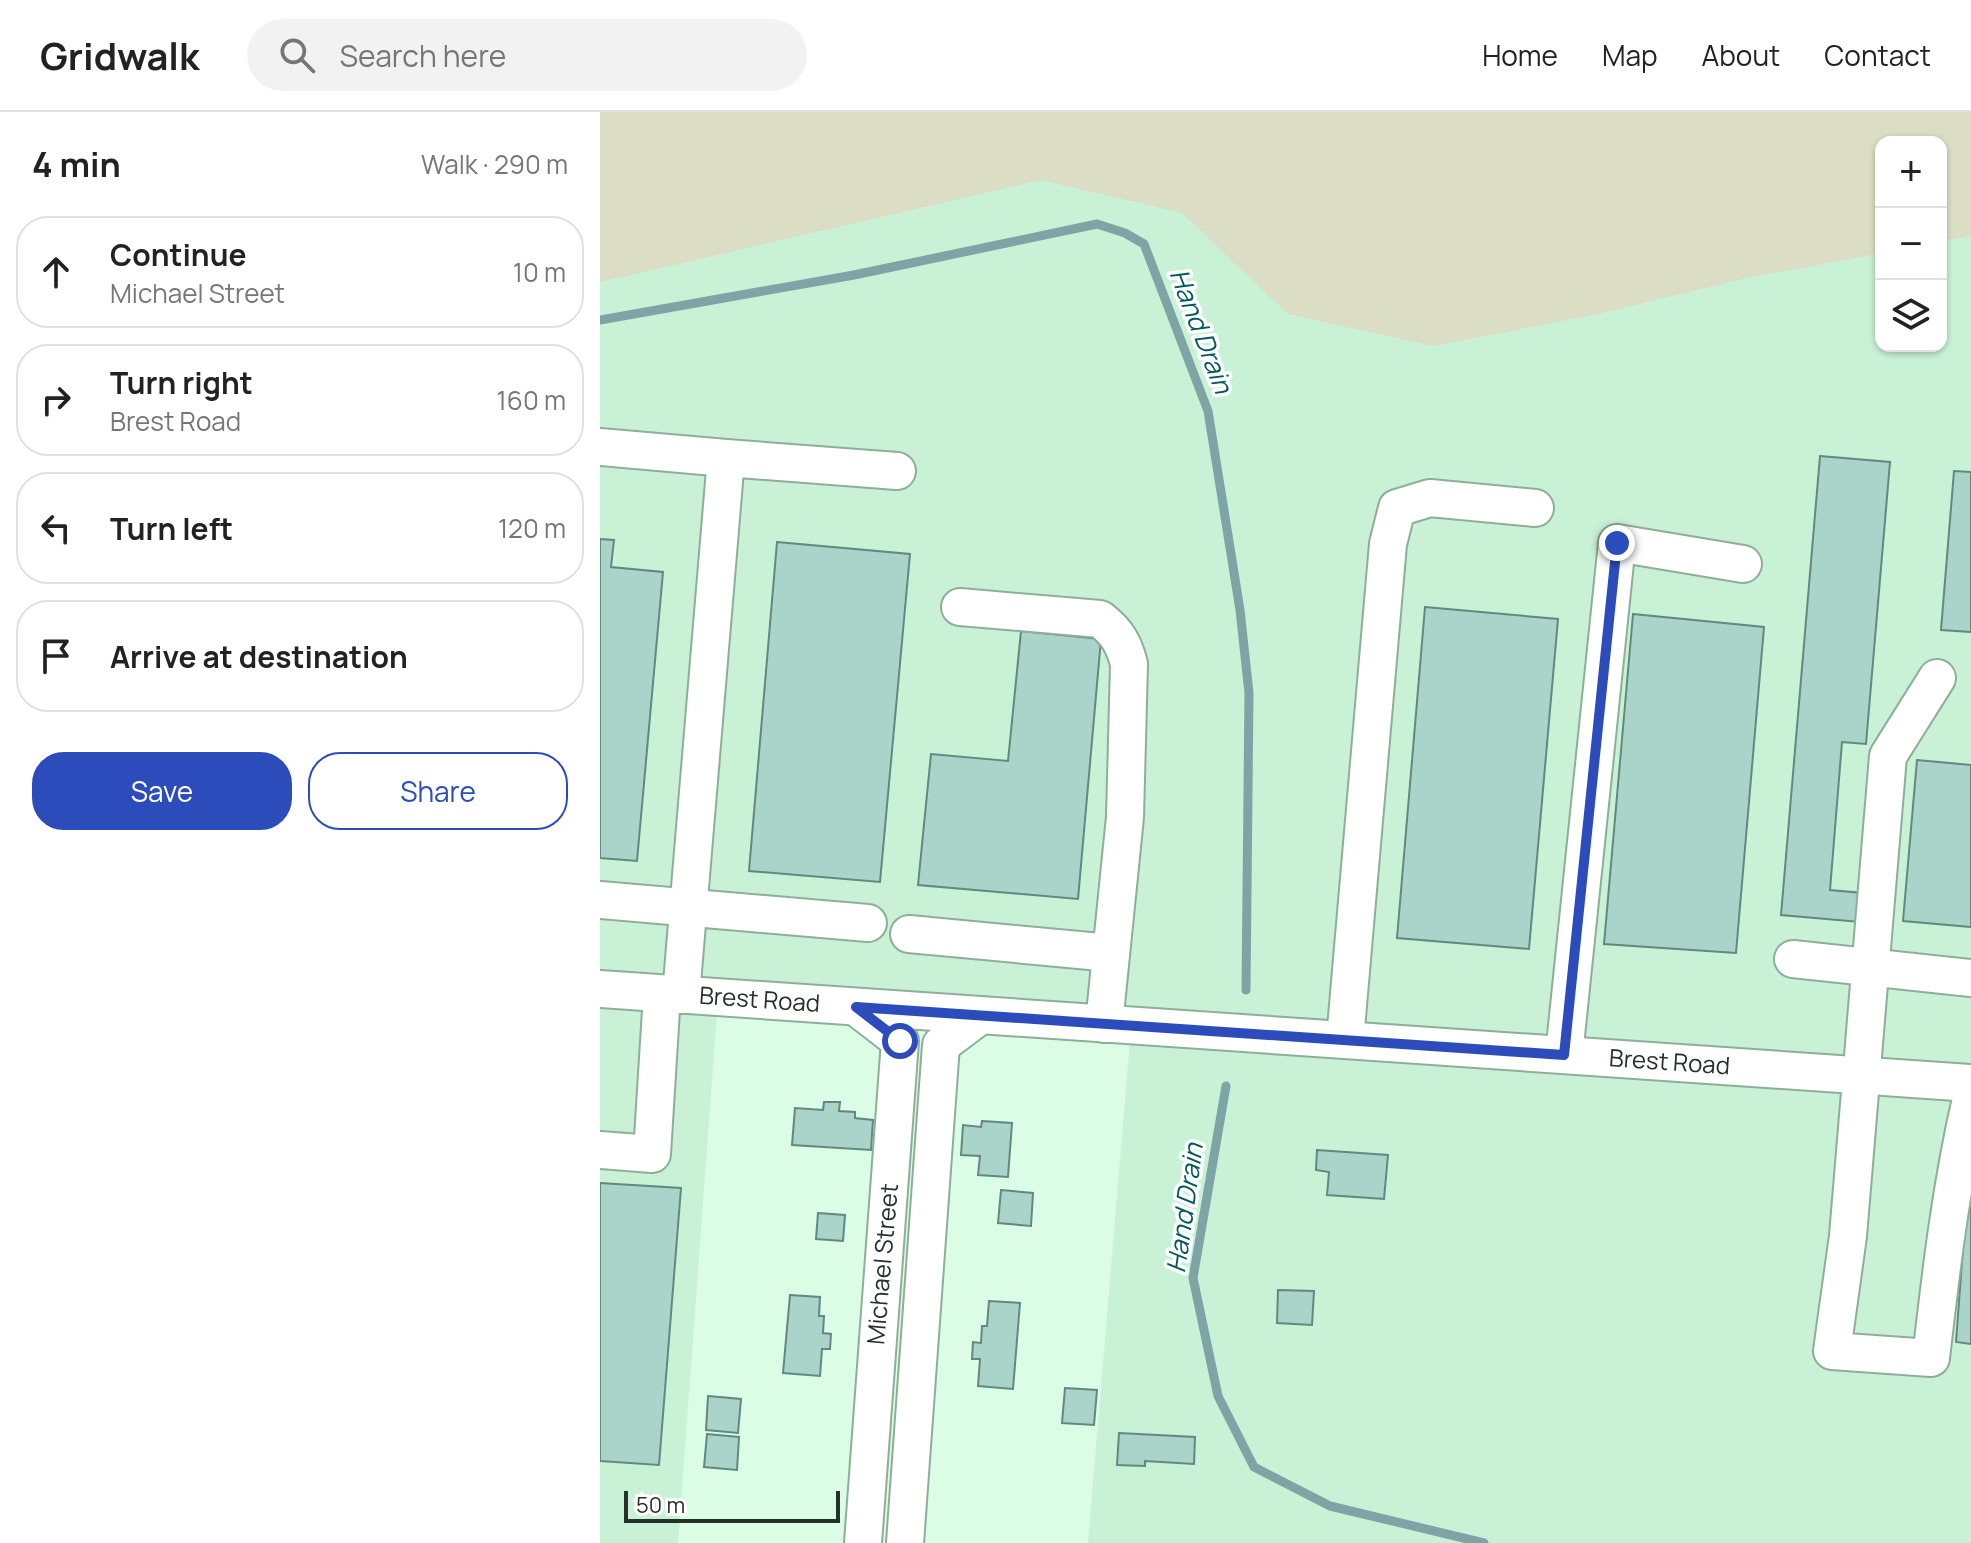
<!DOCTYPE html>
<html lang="en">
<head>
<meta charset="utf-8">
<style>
	:root { --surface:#fff; --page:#f2f2f2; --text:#222; --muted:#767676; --line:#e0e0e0; --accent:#2d4cbc }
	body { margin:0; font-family:Manrope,sans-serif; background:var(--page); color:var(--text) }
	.controls { position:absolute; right:24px; top:24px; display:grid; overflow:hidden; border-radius:16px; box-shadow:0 2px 6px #0004 }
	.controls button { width:72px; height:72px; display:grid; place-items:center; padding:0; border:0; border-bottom:2px solid var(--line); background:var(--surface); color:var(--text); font:40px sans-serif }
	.scale { position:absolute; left:24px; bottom:20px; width:216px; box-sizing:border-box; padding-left:8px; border:4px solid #243028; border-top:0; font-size:22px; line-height:28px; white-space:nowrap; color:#243028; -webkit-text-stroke:6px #fff; paint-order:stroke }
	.stop { position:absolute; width:24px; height:24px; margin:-18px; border:6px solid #2d4cbc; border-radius:50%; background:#fff }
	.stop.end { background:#2d4cbc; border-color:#fff; box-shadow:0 2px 8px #0008 }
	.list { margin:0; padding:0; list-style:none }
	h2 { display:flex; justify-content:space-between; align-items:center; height:104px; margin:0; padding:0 32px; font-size:34px }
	h2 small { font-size:26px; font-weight:400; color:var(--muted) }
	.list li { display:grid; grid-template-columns:52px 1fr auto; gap:24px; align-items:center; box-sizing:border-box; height:112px; margin:0 16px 16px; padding:0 16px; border:2px solid var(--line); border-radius:32px }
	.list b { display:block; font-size:30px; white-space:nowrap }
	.list p { margin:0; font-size:26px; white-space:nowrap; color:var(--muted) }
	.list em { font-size:26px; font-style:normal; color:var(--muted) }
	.actions { display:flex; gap:16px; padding:24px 32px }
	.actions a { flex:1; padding:18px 0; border:2px solid var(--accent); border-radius:32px; text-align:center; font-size:28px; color:var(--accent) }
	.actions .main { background:var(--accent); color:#fff }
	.icon { flex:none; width:44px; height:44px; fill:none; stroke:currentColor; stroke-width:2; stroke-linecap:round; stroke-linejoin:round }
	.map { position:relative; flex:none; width:1371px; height:1431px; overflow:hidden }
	header { display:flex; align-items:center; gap:48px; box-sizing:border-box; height:112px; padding:0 40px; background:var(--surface); border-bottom:2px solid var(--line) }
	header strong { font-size:38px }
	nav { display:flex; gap:44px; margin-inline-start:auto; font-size:28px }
	.search { width:560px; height:72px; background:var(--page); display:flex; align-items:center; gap:20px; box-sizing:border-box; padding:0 28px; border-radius:44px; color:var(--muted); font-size:30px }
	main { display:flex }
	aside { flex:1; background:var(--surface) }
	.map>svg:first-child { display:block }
</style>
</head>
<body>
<header>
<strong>Gridwalk</strong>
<div class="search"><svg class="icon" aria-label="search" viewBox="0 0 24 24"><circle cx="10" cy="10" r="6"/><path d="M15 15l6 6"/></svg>Search here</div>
<nav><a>Home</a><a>Map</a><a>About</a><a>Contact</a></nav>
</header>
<main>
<aside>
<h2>4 min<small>Walk · 290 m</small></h2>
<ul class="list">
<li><svg class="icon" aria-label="ahead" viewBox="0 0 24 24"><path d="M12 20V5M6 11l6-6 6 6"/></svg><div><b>Continue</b><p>Michael Street</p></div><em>10 m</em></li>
<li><svg class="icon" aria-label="right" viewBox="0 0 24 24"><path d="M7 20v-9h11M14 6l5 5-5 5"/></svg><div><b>Turn right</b><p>Brest Road</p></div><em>160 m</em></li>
<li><svg class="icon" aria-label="left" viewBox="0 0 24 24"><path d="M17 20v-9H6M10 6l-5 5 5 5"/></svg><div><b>Turn left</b></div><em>120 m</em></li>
<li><svg class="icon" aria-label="arrive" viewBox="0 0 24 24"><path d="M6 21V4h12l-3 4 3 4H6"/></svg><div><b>Arrive at destination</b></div></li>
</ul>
<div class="actions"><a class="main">Save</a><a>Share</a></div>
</aside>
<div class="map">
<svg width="1371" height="1431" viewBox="0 0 1371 1431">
	<rect width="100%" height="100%" fill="#dbfce5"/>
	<path fill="#c9f1d5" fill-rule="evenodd" d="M0,0H1371V1431H488L532,904L119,873L78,1431H0ZM1281,30H1341V234H1281Z"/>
	<path fill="#dbddc5" d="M0,0H1371V124L1341,129V30H1281V141L1147,166L998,202L833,234L688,202L582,101L441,68L0,170Z"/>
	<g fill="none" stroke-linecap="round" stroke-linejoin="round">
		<path stroke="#7ea4a5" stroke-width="9" d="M0,208L254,163L497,112L525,121L544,132L608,299L640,498L649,581L646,878
			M626,974L593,1166L618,1284L654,1355L730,1394L884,1431"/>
	</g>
	<path fill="#aad4c9" stroke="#61897f" stroke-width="2" d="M1220,344L1290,350L1266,632L1242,630L1230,778L1263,781L1260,810L1181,803Z
		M1354,359L1371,360V520L1341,518Z
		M0,427L14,428L11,455L63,460L37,749L0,746Z
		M177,430L310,442L280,770L149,759Z
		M825,495L958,507L929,837L797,826Z
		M1033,502L1164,515L1136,841L1004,832Z
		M421,519L501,527L478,787L318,773L331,642L408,649Z
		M1317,648L1371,653V815L1303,809Z
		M224,990H240L239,999L255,1000V1006L273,1008L271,1038L192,1033L195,996L223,998Z
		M382,1009L412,1011L408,1065L378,1063L380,1044L361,1043L363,1013L381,1015Z
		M717,1038L788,1043L784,1087L727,1083L729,1060L716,1058Z
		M0,1071L81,1076L59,1353L0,1349Z
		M401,1078L433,1081L431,1114L398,1111Z
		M1366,1096H1371V1232L1356,1230Z
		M218,1101L245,1103L243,1129L216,1127Z
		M678,1178L714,1179L712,1213L677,1211Z
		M190,1183L220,1185L219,1204H224L223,1221L231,1222L230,1237H222L220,1264L183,1261Z
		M389,1189L420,1191L413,1277L378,1274L380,1247H372L373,1230L381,1231L382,1214H387Z
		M465,1276L497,1278L494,1313L462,1311Z
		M108,1284L141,1287L138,1321L106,1318Z
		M519,1321L595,1325L594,1352L545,1349V1354L517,1353Z
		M107,1322L139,1325L137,1358L104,1355Z"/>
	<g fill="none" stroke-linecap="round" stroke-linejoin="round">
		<g stroke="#8fae99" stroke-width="40">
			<g id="minor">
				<path d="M0,335L126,346"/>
				<path d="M360,495L500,507C517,520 524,532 529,552L525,705L504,912"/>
				<path d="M1337,566L1288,644L1248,1124L1232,1239L1331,1246C1341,1159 1351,1073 1371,987"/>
				<path d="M0,788L268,811"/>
				<path d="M309,822L511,841"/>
				<path d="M1193,847L1371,866"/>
				<path id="s1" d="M0,877L1371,971"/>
				<path d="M81,883L126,346L297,359"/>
				<path d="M256,895L300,929L263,1431"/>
				<path d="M745,928L788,432L797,396L830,386L935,396"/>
				<path d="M964,943L1017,431L1143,452"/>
				<path d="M0,1038L52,1042L62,882"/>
				<path d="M305,1431L341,933L381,903"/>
			</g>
		</g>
		<use href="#minor" stroke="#fff" stroke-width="36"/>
	</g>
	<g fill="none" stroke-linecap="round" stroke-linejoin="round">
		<path stroke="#2d4cbc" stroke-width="10" d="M300,929L256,895L964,943L1017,431"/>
	</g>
	<g text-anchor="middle" stroke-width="7" stroke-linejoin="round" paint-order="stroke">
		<g font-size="24" fill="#243028" stroke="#fff">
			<text dy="8" stroke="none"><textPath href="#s1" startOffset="160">Brest Road</textPath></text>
			<text dy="8" stroke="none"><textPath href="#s1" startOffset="1072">Brest Road</textPath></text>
			<text transform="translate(283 1152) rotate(-85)" y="8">Michael Street</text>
		</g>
		<g font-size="26" font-style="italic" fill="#00585b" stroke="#fff">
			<text transform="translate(601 219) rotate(69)" y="9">Hand Drain</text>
			<text transform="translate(585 1096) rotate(-82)" y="9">Hand Drain</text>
		</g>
	</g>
</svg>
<div class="controls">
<button>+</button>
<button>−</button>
<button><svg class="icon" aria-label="layers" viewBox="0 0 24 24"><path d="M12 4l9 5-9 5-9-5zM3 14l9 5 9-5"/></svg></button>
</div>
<div class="scale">50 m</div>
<div class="stop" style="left:300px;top:929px"></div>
<div class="stop end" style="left:1017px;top:431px"></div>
</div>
</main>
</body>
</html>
